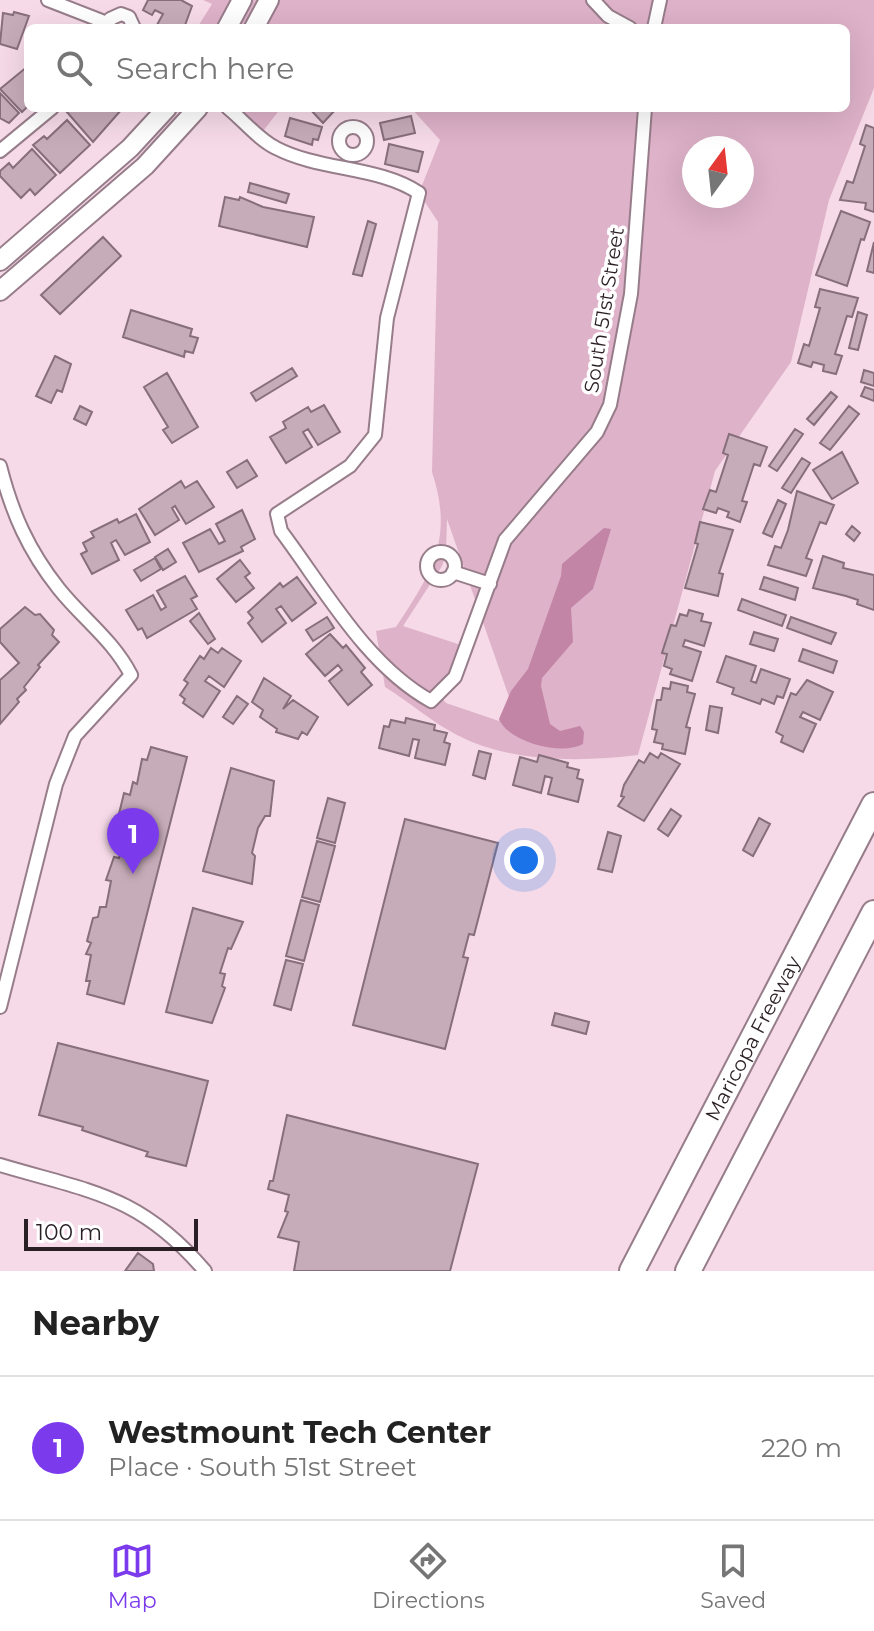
<!DOCTYPE html>
<html lang="en">
<head>
<meta charset="utf-8">
<style>
	:root { --surface:#fff; --page:#f2f2f2; --text:#222; --muted:#767676; --line:#e0e0e0; --accent:#7c3aed }
	body { margin:0; font-family:Montserrat,sans-serif; background:var(--page); color:var(--text) }
	.compass { position:absolute; left:682px; top:136px; width:72px; height:72px; border-radius:50%; background:var(--surface); box-shadow:0 8px 32px #0002; rotate:15deg }
	.scale { position:absolute; left:24px; bottom:20px; width:174px; box-sizing:border-box; padding-left:8px; border:4px solid #2a1f25; border-top:0; font-size:22px; line-height:28px; white-space:nowrap; color:#2a1f25; -webkit-text-stroke:6px #fff; paint-order:stroke }
	.you { position:absolute; left:524px; top:860px; width:28px; height:28px; margin:-20px; border:6px solid #fff; border-radius:50%; background:#1a73e8; box-shadow:0 0 0 12px #1a73e833 }
	.badge { display:grid; place-items:center; width:52px; height:52px; border-radius:50%; background:var(--accent); color:#fff; font-size:26px; font-weight:700 }
	.pin { position:absolute; translate:-50% -66px; filter:drop-shadow(0 2px 4px #0008) }
	.pin::after { content:''; position:absolute; top:42px; width:28px; height:24px; background:inherit; clip-path:polygon(0 0,100% 0,50% 100%) }
	.list { margin:0; padding:0; list-style:none }
	h2 { display:flex; justify-content:space-between; align-items:center; height:104px; margin:0; padding:0 32px; font-size:34px }
	h2 small { font-size:26px; font-weight:400; color:var(--muted) }
	.list li { display:grid; grid-template-columns:52px 1fr auto; gap:24px; align-items:center; box-sizing:border-box; height:144px; padding:0 32px; border-top:2px solid var(--line) }
	.list b { display:block; font-size:30px; white-space:nowrap }
	.list p { margin:0; font-size:26px; white-space:nowrap; color:var(--muted) }
	.list em { font-size:26px; font-style:normal; color:var(--muted) }
	.icon { flex:none; width:44px; height:44px; fill:none; stroke:currentColor; stroke-width:2; stroke-linecap:round; stroke-linejoin:round }
	.map { position:relative; flex:none; width:874px; height:1271px; overflow:hidden }
	.search { position:absolute; background:var(--surface); box-shadow:0 8px 32px #0002; left:24px; right:24px; top:24px; height:88px; display:flex; align-items:center; gap:20px; box-sizing:border-box; padding:0 28px; border-radius:12px; color:var(--muted); font-size:30px }
	.sheet { height:248px; background:var(--surface) }
	nav { display:flex; justify-content:space-around; align-items:center; box-sizing:border-box; height:112px; border-top:2px solid var(--line); background:var(--surface); font-size:22px; color:var(--muted) }
	nav a { display:grid; justify-items:center; gap:4px }
	nav .on { color:var(--accent) }
	.map>svg:first-child { display:block }
</style>
</head>
<body>
<div class="map">
<svg width="874" height="1271" viewBox="0 0 874 1271">
	<rect width="100%" height="100%" fill="#f6dae8"/>
	<path fill="#deb2c9" fill-rule="evenodd" d="M203,0H874V88L829,200L791,362L715,471L638,755C580,762 511,763 457,735C432,722 409,702 385,687L376,631L396,627C432,572 454,539 432,472L438,222L419,193L440,140L411,108H846V28H197L212,4ZM694,148H742V196H694ZM447,519L509,697L499,721L446,703L440,696L467,647L403,626L442,566L446,553Z
		M228,108H281L260,135Z"/>
	<path fill="#c385a6" d="M604,528L611,529L593,589L571,608L573,642L542,678L541,686L550,724L560,731L580,726L584,732L583,744C562,756 508,742 499,719L511,691L528,669L561,576L562,564Z"/>
	<path fill="#c6abb8" stroke="#876e7b" stroke-width="2" d="M148,0H181L192,6L184,28L157,25L163,14L155,10L152,15L143,10Z
		M14,12L29,16L17,49L0,44L3,13L13,15Z
		M28,66V106L22,112L0,89Z
		M0,93L19,113L9,123L0,118Z
		M69,108H121L122,109L93,142L66,111Z
		M309,108H335L336,109L323,123Z
		M411,116L415,133L384,140L380,123Z
		M290,118L322,127L318,140L313,139L312,145L285,136Z
		M67,120L90,145L60,173L33,145L44,136L47,139Z
		M866,125L874,128V212L865,209L866,203L840,200L847,181L853,183L865,146L860,144Z
		M389,144L423,152L418,172L385,164Z
		M32,149L56,175L35,195L30,189L21,198L0,176V171L9,163L13,168Z
		M250,183L289,194L286,203L248,192Z
		M225,197L239,200L240,197L263,207L314,217L307,247L219,226Z
		M841,211L870,222L864,240L861,239L847,286L816,275Z
		M368,221L376,224L362,276L353,274Z
		M103,237L121,256L60,314L41,295Z
		M874,242V273L867,271Z
		M820,289L858,298L852,317L847,316L835,354L842,356L836,374L823,371L824,365L813,362L811,367L798,363L804,344L809,346L820,308L815,307Z
		M131,310L192,329L190,336L198,338L193,353L185,351L184,357L123,337Z
		M858,312L867,315L858,350L849,348Z
		M55,356L71,364L62,392L57,390L51,403L36,396Z
		M292,368L297,376L256,401L251,393Z
		M864,370L874,373V386L861,382Z
		M167,373L198,427L172,443L163,430L168,427L144,387Z
		M865,387L874,390V401L861,396Z
		M831,392L837,397L814,425L807,419Z
		M324,405L340,432L318,445L308,429L303,432L312,447L286,463L270,437L286,428L283,422L308,407L311,412Z
		M80,406L92,412L86,425L74,419Z
		M849,406L859,414L830,450L820,443Z
		M795,429L803,434L777,471L769,466Z
		M729,434L767,447L760,466L754,464L742,501L747,502L740,522L727,517L729,512L718,508L716,513L703,509L710,490L716,492L728,455L723,453Z
		M842,452L858,483L832,499L813,470Z
		M802,458L810,463L791,493L782,488Z
		M247,460L257,476L237,488L227,472Z
		M181,481L185,488L197,481L214,507L186,524L175,506L172,508L179,520L155,535L139,509Z
		M797,491L834,505L826,524L820,522L806,558L812,560L806,576L768,565L775,546L781,548L788,530Z
		M778,500L786,504L772,537L763,533Z
		M242,510L255,539L241,547L243,551L199,572L183,543L210,529L219,544L225,541L216,524Z
		M136,514L150,542L125,555L116,540L111,543L119,560L92,574L81,554L87,551L83,543L94,537L91,532L117,519L119,523Z
		M700,522L733,530L719,573L723,574L718,596L685,588L698,544L695,543Z
		M852,526L860,533L854,541L846,534Z
		M168,549L176,562L163,570L155,557Z
		M823,556L844,563L843,568L874,575V610L857,604L858,600L846,596L813,588Z
		M155,558L161,569L141,581L134,570Z
		M240,560L250,573L245,577L254,588L236,602L217,579Z
		M185,576L197,596L191,599L197,609L147,638L142,628L138,630L126,610L153,595L161,610L166,607L157,591Z
		M297,577L316,603L292,621L281,606L276,609L286,623L262,642L248,623L253,618L248,612L280,583L283,587Z
		M764,577L798,588L795,600L760,589Z
		M742,599L786,615L782,626L738,610Z
		M25,607L35,615L40,614L54,630L52,635L59,642L38,665L40,667L24,687L26,690L17,699L19,702L0,724V680L19,663L0,642V629Z
		M689,610L703,614L701,621L711,623L704,646L685,640L683,646L701,652L692,681L670,674L672,669L664,666L667,654L662,653L671,625L676,626L680,614L687,616Z
		M199,613L215,639L208,644L190,621Z
		M327,617L334,628L313,641L306,630Z
		M791,617L836,633L831,644L787,628Z
		M754,632L778,639L774,651L750,644Z
		M330,634L343,648L346,645L365,668L361,672L372,685L348,705L329,681L342,670L338,665L325,676L306,654Z
		M211,648L218,653L222,648L241,661L224,687L209,676L205,681L220,691L203,717L183,703L185,699L180,695L188,683L184,680L200,656L204,659Z
		M803,649L837,661L833,673L799,661Z
		M726,656L756,666L751,681L756,683L761,669L790,679L783,698L777,696L774,704L762,699L760,704L732,694L734,688L717,682Z
		M264,678L291,696L283,709L293,700L318,717L307,735L302,732L298,739L276,732L277,729L260,717L263,710L252,702Z
		M807,680L833,692L820,720L803,712L800,717L816,724L803,752L781,742L783,736L776,732L791,693L796,695Z
		M671,682L688,686L687,692L695,694L686,727L690,728L685,754L662,749L663,744L654,742L657,730L652,729L657,700H661L663,688L670,689Z
		M237,696L248,704L233,724L223,717Z
		M710,706L722,708L718,733L706,730Z
		M406,718L435,725L434,730L447,733L444,742L450,744L445,765L415,758L419,740L413,739L409,756L379,748L384,726L389,727L391,720L405,723Z
		M151,747L187,757L124,1004L87,994L90,981H86L91,955L86,954L91,943L87,941L93,918L98,917L100,907H106L111,881L106,880L114,857L119,858L126,832L120,831L122,819L118,818L124,793L130,795L133,782L137,784L142,759L147,760Z
		M479,751L491,754L485,779L473,775Z
		M650,753L658,758L661,753L680,764L644,821L618,806L624,797L621,796L624,785L639,760L644,763Z
		M539,755L568,763L567,767L579,770L577,778L583,780L578,802L548,794L552,778L545,776L541,793L513,785L520,757L537,762Z
		M231,768L274,781L270,816H265L258,828L252,853L255,856L252,884L203,871Z
		M328,798L345,803L335,843L317,838Z
		M671,809L681,816L668,836L658,829Z
		M759,818L770,824L753,856L743,850Z
		M405,819L498,843L474,935L469,934L463,957L468,958L445,1049L353,1025Z
		M608,832L621,836L612,872L598,869Z
		M317,841L335,846L320,902L302,897Z
		M301,900L319,905L304,961L286,956Z
		M193,908L243,922L231,949L228,948L220,973L225,974L222,986L225,988L212,1023L166,1012Z
		M286,960L303,964L291,1010L274,1005Z
		M555,1013L589,1022L586,1034L552,1025Z
		M58,1043L208,1081L186,1166L146,1156L148,1152L82,1130L83,1127L39,1115Z
		M287,1115L478,1164L450,1271H294L299,1242L278,1237L288,1212L285,1211L289,1195L268,1189L270,1181H273Z
		M138,1253L153,1264L154,1271H125Z"/>
	<g fill="none" stroke-linecap="round" stroke-linejoin="round">
		<g stroke="#977d8a" stroke-width="16">
			<path id="minor" d="M48,0L107,23
				M593,0L608,16L630,28
				M107,28L110,19L121,14L129,17L134,28
				M654,28L660,0
				M228,108C243,120 259,140 276,148C320,171 379,166 419,193L387,318L375,435L350,466L277,514L281,531C324,588 366,665 431,701L455,677L505,540L597,432L610,405L631,294L645,108
				M339 141a14 14 0 1 1 28 0a14 14 0 1 1-28 0Z
				M0,151L52,108
				M0,466C12,513 28,550 59,589C83,619 113,640 131,675L75,736L56,784L0,1007
				M427 566a14 14 0 1 1 28 0a14 14 0 1 1-28 0Z
				M453,572L490,584
				M0,1165C90,1192 139,1194 205,1271"/>
		</g>
		<g stroke="#977d8a" stroke-width="22">
			<path id="secondary" d="M227,28L242,0
				M254,28L269,0
				M0,261L130,148L167,108
				M0,291L145,166L198,108"/>
		</g>
		<g stroke="#977d8a" stroke-width="28">
			<g id="motorway">
				<path id="s1" d="M632,1271L874,805"/>
				<path d="M688,1271L874,913"/>
			</g>
		</g>
		<use href="#minor" stroke="#fff" stroke-width="12"/>
		<use href="#secondary" stroke="#fff" stroke-width="18"/>
		<use href="#motorway" stroke="#fff" stroke-width="24"/>
	</g>
	<g text-anchor="middle" stroke-width="7" stroke-linejoin="round" paint-order="stroke">
		<g font-size="20" fill="#2a1f25" stroke="#fff">
			<text transform="translate(604 310) rotate(-81)" y="7">South 51st Street</text>
			<text dy="7" stroke="none"><textPath href="#s1" startOffset="262">Maricopa Freeway</textPath></text>
		</g>
	</g>
</svg>
<svg class="compass" viewBox="-18 -18 36 36"><path d="M0-13l5 13h-10z" fill="#e53935"/><path d="M0 13l5-13h-10z" fill="#767676"/></svg>
<div class="scale">100 m</div>
<div class="you"></div>
<div class="pin badge" style="left:133px;top:874px">1</div>
<div class="search"><svg class="icon" aria-label="search" viewBox="0 0 24 24"><circle cx="10" cy="10" r="6"/><path d="M15 15l6 6"/></svg>Search here</div>
</div>
<section class="sheet">
<h2>Nearby<small></small></h2>
<ul class="list">
<li><span class="badge">1</span><div><b>Westmount Tech Center</b><p>Place · South 51st Street</p></div><em>220 m</em></li>
</ul>
</section>
<nav>
<a class="on"><svg class="icon" aria-label="map" viewBox="0 0 24 24"><path d="M3 6l6-2 6 2 6-2v14l-6 2-6-2-6 2zM9 4v14M15 6v14"/></svg>Map</a>
<a><svg class="icon" aria-label="directions" viewBox="0 0 24 24"><path d="M12 3l9 9-9 9-9-9zM9 14v-3h6M13 9l2 2-2 2"/></svg>Directions</a>
<a><svg class="icon" aria-label="saved" viewBox="0 0 24 24"><path d="M7 4h10v16l-5-4-5 4z"/></svg>Saved</a>
</nav>
</body>
</html>
